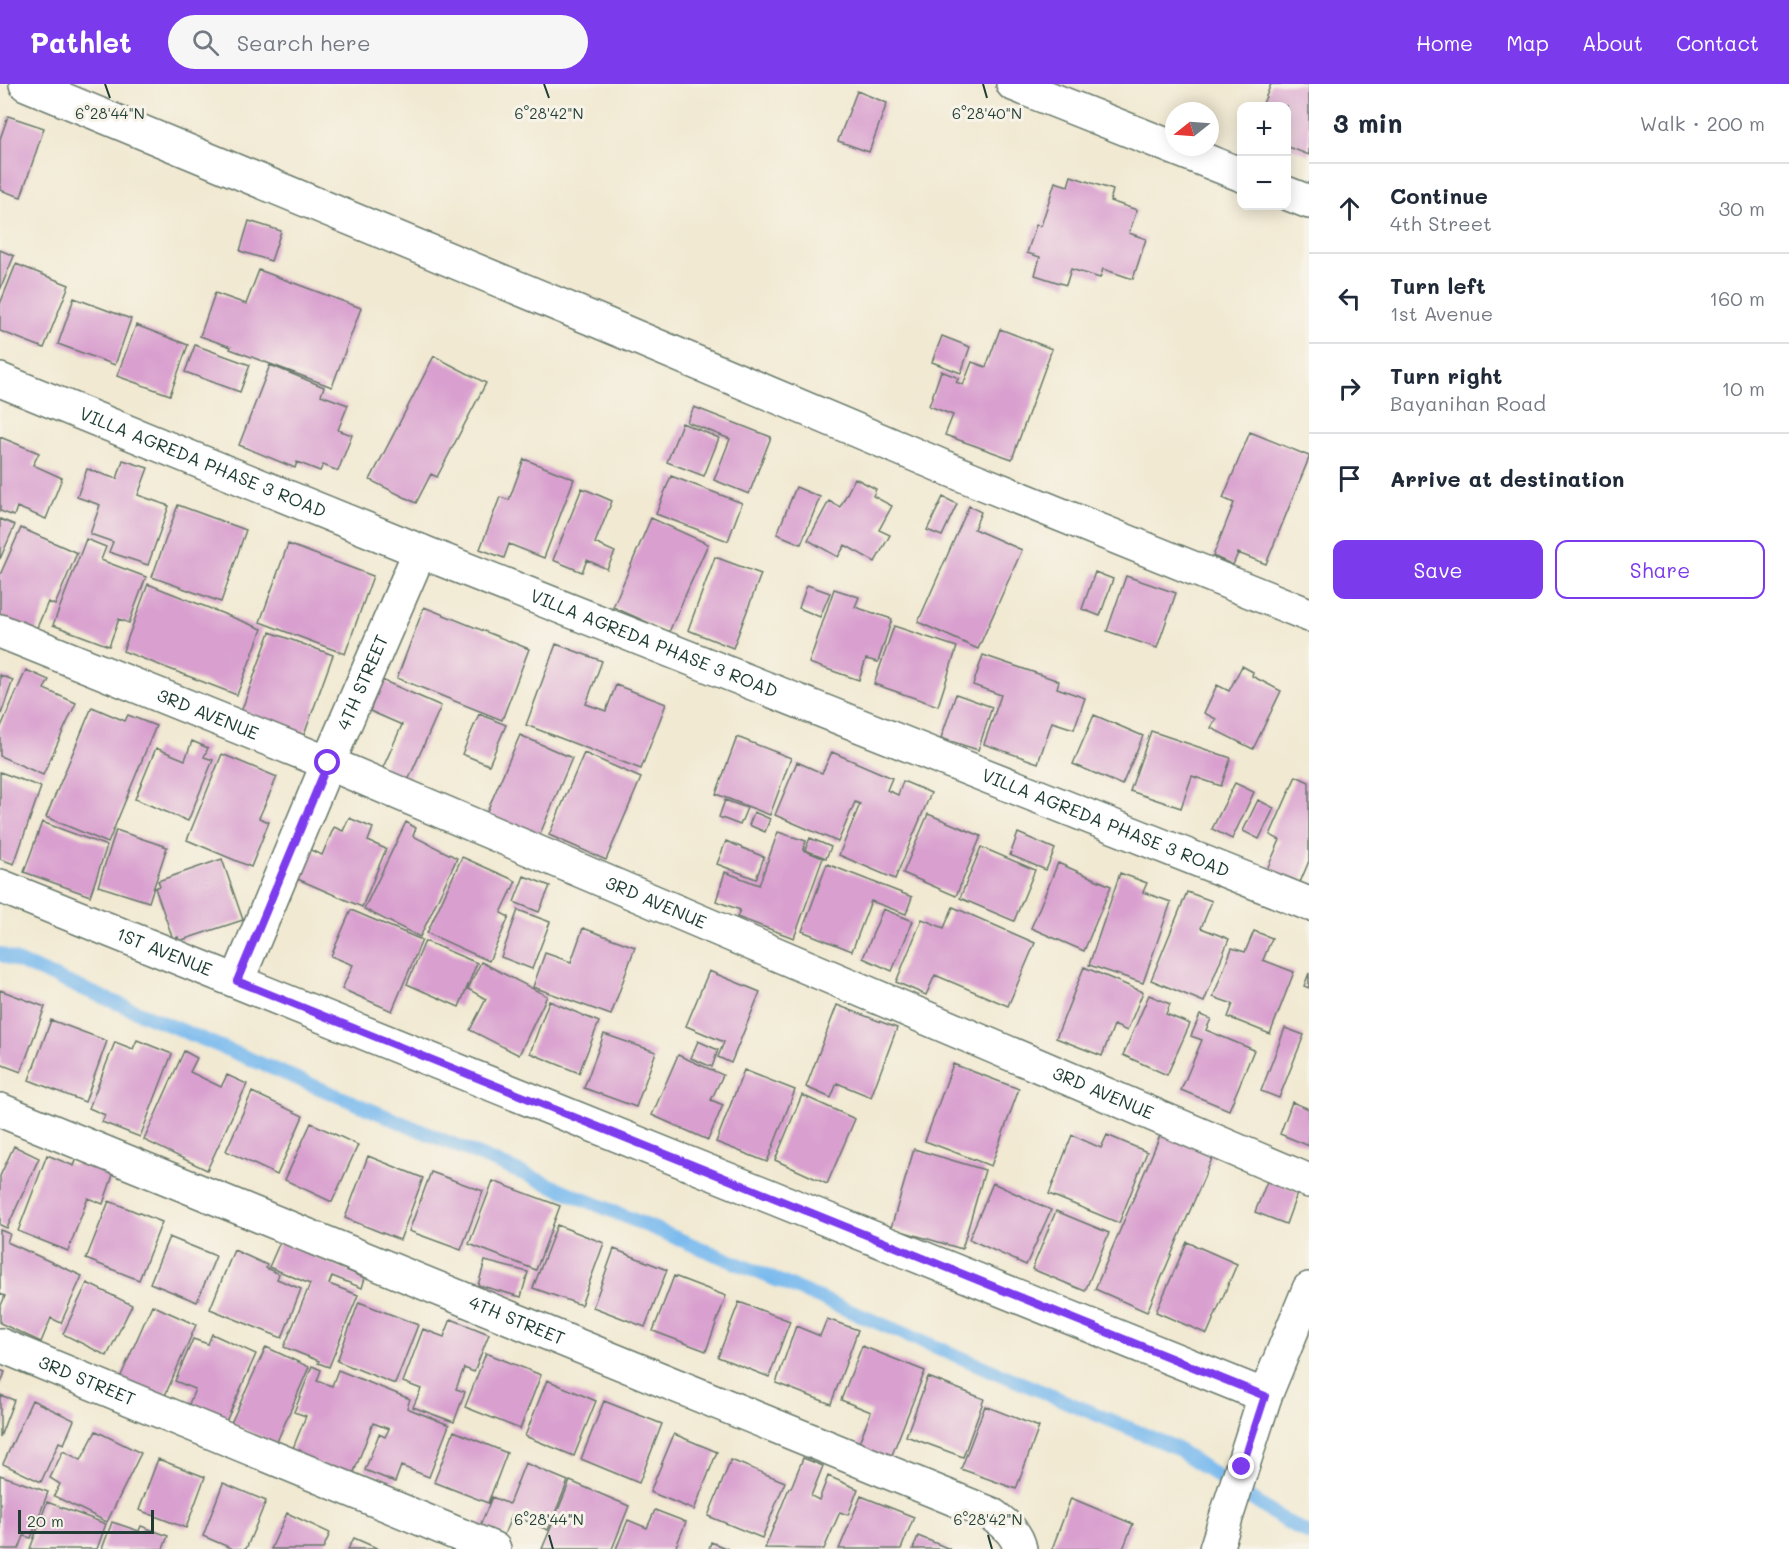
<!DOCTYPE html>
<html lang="en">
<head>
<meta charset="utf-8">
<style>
	:root { --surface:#fff; --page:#f6f6f7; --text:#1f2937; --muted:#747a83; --line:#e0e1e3; --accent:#7c3aed }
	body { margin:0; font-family:Mali,sans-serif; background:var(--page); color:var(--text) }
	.controls { position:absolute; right:18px; top:18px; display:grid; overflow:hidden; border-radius:12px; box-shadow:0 3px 15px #0003 }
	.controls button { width:54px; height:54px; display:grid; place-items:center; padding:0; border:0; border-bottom:2px solid var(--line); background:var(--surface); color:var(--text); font:30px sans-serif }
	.compass { position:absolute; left:1165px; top:18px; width:54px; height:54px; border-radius:50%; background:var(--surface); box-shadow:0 3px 15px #0003; rotate:253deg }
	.scale { position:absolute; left:18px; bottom:15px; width:136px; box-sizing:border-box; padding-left:6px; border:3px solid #1f3d34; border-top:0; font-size:16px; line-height:21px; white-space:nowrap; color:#1f3d34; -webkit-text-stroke:4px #f7f3e8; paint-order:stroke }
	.stop { position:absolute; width:18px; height:18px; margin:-14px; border:4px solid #7c3aed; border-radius:50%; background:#fff }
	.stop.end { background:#7c3aed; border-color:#fff; box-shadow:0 2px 6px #0008 }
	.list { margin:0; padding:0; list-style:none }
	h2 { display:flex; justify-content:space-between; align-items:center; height:78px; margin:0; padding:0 24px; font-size:26px }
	h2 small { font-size:20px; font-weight:400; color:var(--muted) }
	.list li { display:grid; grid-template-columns:39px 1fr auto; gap:18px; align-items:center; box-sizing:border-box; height:90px; padding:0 24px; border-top:2px solid var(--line) }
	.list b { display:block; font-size:22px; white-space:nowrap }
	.list p { margin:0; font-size:20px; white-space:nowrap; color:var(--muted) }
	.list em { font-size:20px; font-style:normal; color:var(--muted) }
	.actions { display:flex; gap:12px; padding:18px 24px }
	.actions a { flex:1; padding:14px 0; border:2px solid var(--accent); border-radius:12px; text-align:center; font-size:21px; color:var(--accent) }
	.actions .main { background:var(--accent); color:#fff }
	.icon { flex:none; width:33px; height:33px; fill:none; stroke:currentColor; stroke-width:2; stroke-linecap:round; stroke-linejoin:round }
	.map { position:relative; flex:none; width:1309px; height:1465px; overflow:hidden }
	header { display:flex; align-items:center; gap:36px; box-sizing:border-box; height:84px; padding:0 30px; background:var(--accent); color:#fff }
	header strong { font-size:28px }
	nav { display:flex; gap:33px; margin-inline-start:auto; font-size:21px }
	.search { width:420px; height:54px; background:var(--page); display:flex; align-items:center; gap:15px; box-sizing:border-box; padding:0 21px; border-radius:33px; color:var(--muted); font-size:22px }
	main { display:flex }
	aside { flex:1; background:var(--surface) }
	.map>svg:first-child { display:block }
</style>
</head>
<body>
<header>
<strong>Pathlet</strong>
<div class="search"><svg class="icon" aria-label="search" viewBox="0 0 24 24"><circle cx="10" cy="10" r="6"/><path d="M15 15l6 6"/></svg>Search here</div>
<nav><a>Home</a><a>Map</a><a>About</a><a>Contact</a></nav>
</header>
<main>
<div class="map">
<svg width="1309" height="1465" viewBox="0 0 1309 1465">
	<rect width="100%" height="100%" fill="#f7f3e8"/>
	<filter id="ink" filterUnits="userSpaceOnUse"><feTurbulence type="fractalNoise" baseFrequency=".0167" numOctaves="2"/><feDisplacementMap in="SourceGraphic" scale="12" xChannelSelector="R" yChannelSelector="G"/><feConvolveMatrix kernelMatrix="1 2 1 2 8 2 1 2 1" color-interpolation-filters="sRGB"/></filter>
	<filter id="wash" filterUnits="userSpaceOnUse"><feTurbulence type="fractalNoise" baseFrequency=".008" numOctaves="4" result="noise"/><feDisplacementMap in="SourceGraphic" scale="24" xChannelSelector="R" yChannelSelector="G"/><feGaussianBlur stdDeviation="1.35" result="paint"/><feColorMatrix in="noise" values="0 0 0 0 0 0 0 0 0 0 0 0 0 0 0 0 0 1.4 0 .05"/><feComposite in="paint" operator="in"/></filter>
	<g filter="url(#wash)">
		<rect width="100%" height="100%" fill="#f1e9d2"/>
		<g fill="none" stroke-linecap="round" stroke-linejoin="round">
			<path stroke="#79baee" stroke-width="14" d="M0,870L1174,1363L1280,1434L1309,1450"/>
		</g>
		<g id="blocks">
			<path fill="#d9a0cf" d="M1271,0H1309V71L1286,62V22H1262Z
				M857,7L887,19L869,68L838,57Z
				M8,32L44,44L21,113L0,106V55Z
				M1071,92L1113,106L1110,117L1137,126L1129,149L1146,155L1133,195L1103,185L1100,194L1071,185L1066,201L1035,191L1040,173L1027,169L1036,141L1041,142L1055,98L1068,102Z
				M249,137L281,147L271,177L240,167Z
				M0,166L14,172L0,206Z
				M16,180L69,201L44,264L0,247V220Z
				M259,186L361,224L332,303L230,265L231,263L200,252L215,209L246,220Z
				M74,214L131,235L115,281L58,260Z
				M136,241L188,261L170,311L117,292Z
				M1000,245L1052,265L1012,375L945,351L953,331L929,322L941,287L959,294L956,298L963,301L972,278L986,283Z
				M942,252L970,263L961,289L932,278Z
				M195,261L250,281L240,308L185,288Z
				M434,272L486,299L437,393L431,390L416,419L370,396Z
				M270,281L324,303L321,311L348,321L338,346L352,351L338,387L323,381L320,387L297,378L295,384L239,361Z
				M694,323L771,353L749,410L714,396L730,355L687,338Z
				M682,339L719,354L704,392L667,378Z
				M1250,348L1309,372V374L1266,480L1238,469L1233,481L1213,472L1234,419L1223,414Z
				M0,353L39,369L33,381L62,394L46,435L17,423L14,432L0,427Z
				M524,375L574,395L544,474L509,460L504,474L480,465L500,413L509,416Z
				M123,376L148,384L138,411L169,422L148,481L109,468L113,458L90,450L100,421L77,413L87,385L117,395Z
				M671,392L742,419L728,457L656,430Z
				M855,394L876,405L873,412L892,422L879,446L890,451L875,478L845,461L838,473L808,456L829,417L840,423Z
				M796,403L820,413L801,460L777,450Z
				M582,404L612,417L595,459L615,468L607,485L587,476L582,488L553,476Z
				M943,413L957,420L942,452L927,446Z
				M178,421L246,446L221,518L152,493Z
				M969,422L981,428L974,445L1022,466L978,565L918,538Z
				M651,434L708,460L669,548L613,523Z
				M0,435L15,441L0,475Z
				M21,444L77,469L55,521L48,518L33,553L0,539V491Z
				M86,455L106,463L101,476L146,493L129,539L119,535L109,562L53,541Z
				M288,460L373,492L345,570L260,538Z
				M715,473L761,490L733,564L688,546Z
				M1095,488L1113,495L1100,532L1082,525Z
				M1126,492L1176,509L1157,564L1107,547Z
				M148,500L262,545L237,611L123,567Z
				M807,501L830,509L820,533L799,524Z
				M834,505L859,513L855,523L892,535L878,578L866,575L859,596L809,579Z
				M424,523L529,565L502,636L397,594Z
				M894,542L957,563L938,622L874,600Z
				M270,548L333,571L304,651L241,628Z
				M556,560L602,577L586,620L606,627L616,601L666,620L641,685L526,641Z
				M983,571L1059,597L1057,604L1085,614L1074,645L1052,638L1038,679L984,660L1001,611L973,601Z
				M1242,582L1253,588L1252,592L1281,607L1253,665L1211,644L1216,635L1204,629L1217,601L1229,607Z
				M26,586L49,596L44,605L76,619L43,691L0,672V645Z
				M0,591L13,596L0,633Z
				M382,596L441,622L407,699L381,688L402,641L370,627Z
				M956,610L992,623L978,666L941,654Z
				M92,623L125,637L128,631L156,642L108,759L46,733Z
				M479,630L506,641L489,681L462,670Z
				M1094,631L1143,652L1122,701L1073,680Z
				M1151,647L1231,674L1221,702L1192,692L1181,724L1130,707Z
				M520,651L572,674L538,755L485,732Z
				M737,653L791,674L770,731L716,710Z
				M192,657L208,664L204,673L213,676L188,737L135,715L156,664L185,676Z
				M832,668L892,694L887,706L898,711L903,697L931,709L895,795L839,771L860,720L855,718L838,758L775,731L797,678L822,689Z
				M584,669L641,694L606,776L549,751Z
				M222,670L277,693L259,734L269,738L251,783L187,756Z
				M0,688L41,703L14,780L0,775Z
				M1296,692L1309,698V777L1298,803L1264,792L1280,756L1270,751Z
				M1235,699L1254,708L1232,755L1212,745Z
				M725,716L747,724L740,741L719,733Z
				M1258,716L1274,724L1259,755L1243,747Z
				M754,728L770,735L765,748L749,741Z
				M928,730L981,752L956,812L903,789Z
				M349,734L373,744L368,757L386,765L362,823L293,793L306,764L322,771L334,743L343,747Z
				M42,738L107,762L90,812L24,788Z
				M406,738L416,744L413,752L457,774L420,853L364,825Z
				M116,746L167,763L149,818L98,802Z
				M778,748L806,757L803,766L823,774L794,854L737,833L740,826L716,817L725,788L759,801Z
				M1018,749L1055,765L1046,786L1010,771Z
				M810,754L831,763L826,774L805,766Z
				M726,757L764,773L756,795L717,780Z
				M981,763L1035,786L1014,837L960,814Z
				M462,773L516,797L501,829L509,833L489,877L427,849Z
				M222,775L243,836L179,857L178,853L173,855L155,804L160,802L158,797Z
				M1058,779L1111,802L1084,867L1031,844Z
				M827,780L912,813L906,830L871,817L852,867L802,847Z
				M1120,789L1147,799L1143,808L1171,818L1143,899L1089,881Z
				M524,792L550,802L539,828L514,818Z
				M1187,808L1212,817L1201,844L1229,855L1204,918L1151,896Z
				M953,823L1035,859L1008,922L935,891L926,911L896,898L922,835L944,844Z
				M883,825L913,837L892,887L863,874Z
				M351,826L422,856L392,927L342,905L353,881L331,872Z
				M518,826L550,838L532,885L501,873Z
				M583,844L635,863L611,931L533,903L545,869L571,878Z
				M1254,847L1272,854L1263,876L1294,888L1270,950L1228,933L1233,920L1213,913L1232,864L1245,868Z
				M425,857L477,879L459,923L407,900Z
				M481,878L547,912L519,971L470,946L486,915L468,905Z
				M1084,883L1143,908L1127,947L1114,941L1102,972L1056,954Z
				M709,887L760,908L731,979L718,973L724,958L686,942Z
				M1309,889V904L1304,902Z
				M0,906L45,923L21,988L0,980Z
				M1149,911L1170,920L1166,930L1190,940L1167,991L1123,971Z
				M549,917L599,938L579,989L530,969Z
				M837,921L897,944L871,1013L837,999L831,1014L806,1003Z
				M1200,931L1211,935L1206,946L1254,966L1229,1026L1181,1006L1202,956L1191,952Z
				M51,936L107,957L85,1018L29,996Z
				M1285,944L1304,951L1279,1014L1261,1007Z
				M604,950L656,968L636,1023L584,1004Z
				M137,956L172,970L140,1053L102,1038L105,1031L89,1024L115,958L133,965Z
				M698,957L718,966L712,983L691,974Z
				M184,967L197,974L190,988L221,1003L227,991L247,1000L207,1086L144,1056Z
				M678,971L723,991L711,1016L723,1021L708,1056L652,1031Z
				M953,980L1019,1005L991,1082L925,1057Z
				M744,986L795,1006L767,1078L716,1058Z
				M252,1008L303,1032L277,1091L226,1067Z
				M802,1011L855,1035L827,1100L775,1076Z
				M1292,1018L1309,1025V1062L1280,1050Z
				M311,1039L358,1061L332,1118L285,1096Z
				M1162,1047L1214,1070L1147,1228L1095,1205Z
				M1072,1051L1101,1064L1107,1051L1147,1068L1119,1139L1049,1110Z
				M14,1062L39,1074L7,1144L0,1141V1092Z
				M914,1065L985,1086L962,1165L891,1144Z
				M47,1071L74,1082L77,1074L114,1088L103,1120L88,1114L68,1167L18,1147Z
				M368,1072L423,1094L400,1156L345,1134Z
				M431,1088L483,1107L461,1166L409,1147Z
				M1268,1095L1298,1107L1286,1140L1255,1128Z
				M493,1097L560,1122L536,1186L469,1160Z
				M993,1099L1051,1126L1026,1181L969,1155Z
				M109,1117L162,1138L139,1196L86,1175Z
				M1056,1127L1109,1149L1085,1207L1032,1185Z
				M557,1141L604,1159L581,1221L533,1204Z
				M0,1146L10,1150L7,1158L82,1192L61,1239L51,1234L41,1258L0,1239V1224L5,1212L0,1210Z
				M169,1153L216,1172L197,1218L150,1199Z
				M280,1158L365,1194L362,1204L332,1192L329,1200L358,1211L329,1283L318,1279L319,1277L284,1263L310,1200L269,1183Z
				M1187,1158L1237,1180L1207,1250L1156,1228Z
				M614,1165L667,1186L645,1243L593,1223Z
				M234,1166L267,1181L266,1184L279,1190L277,1195L301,1205L282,1254L210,1225Z
				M485,1177L528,1188L521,1213L478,1201Z
				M674,1192L726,1212L706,1267L653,1247Z
				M87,1199L132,1221L107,1272L63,1250Z
				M359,1218L418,1241L395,1300L337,1277Z
				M739,1218L790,1237L769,1293L718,1273Z
				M152,1221L196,1241L163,1316L116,1303Z
				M451,1235L489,1250L474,1288L464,1284L456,1305L465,1308L454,1338L413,1323L421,1305L403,1298L423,1245L444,1253Z
				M827,1235L858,1246L831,1320L776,1299L796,1242L820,1252Z
				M212,1250L256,1270L224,1342L187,1325L195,1305L175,1297L193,1255L208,1260Z
				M862,1262L925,1287L890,1376L857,1364L871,1328L841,1316Z
				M266,1263L309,1283L276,1360L231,1339Z
				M486,1269L541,1291L520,1345L465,1323Z
				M312,1282L321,1286L317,1297L332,1302L338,1286L410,1315L407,1324L449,1341L429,1393L401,1382L395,1398L365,1386L379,1350L385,1353L389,1345L373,1339L352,1393L291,1369L306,1332L294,1328Z
				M0,1286L5,1288L0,1302Z
				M928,1293L984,1315L963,1373L906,1352Z
				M547,1296L596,1317L574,1372L525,1352Z
				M0,1311L14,1316L0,1353Z
				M32,1316L74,1336L64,1360L59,1358L41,1398L3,1380Z
				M604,1317L662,1340L639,1399L581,1375Z
				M985,1322L1039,1343L1016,1405L961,1385Z
				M96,1347L141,1369L107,1438L54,1412L60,1400L50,1394L63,1367L81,1376Z
				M454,1347L507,1369L488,1419L434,1398Z
				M674,1350L717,1368L694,1426L650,1408Z
				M803,1374L823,1382L811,1412L819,1416L828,1392L858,1405L848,1431L840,1428L824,1465L765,1464L789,1404H791Z
				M158,1375L205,1393L186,1444L139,1426Z
				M731,1376L785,1398L762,1454L708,1432Z
				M525,1379L568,1397L548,1446L512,1431L504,1451L480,1442L492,1413L509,1420Z
				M0,1391L48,1408L31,1454L24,1452L19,1465H0Z
				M570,1397L629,1422L612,1465H542Z
				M223,1399L266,1417L246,1465H233L203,1452Z
				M861,1412L914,1433L901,1465H839Z
				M1071,1414L1133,1440L1123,1465H1052Z
				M47,1418L106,1440L97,1465H30Z
				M655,1426L686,1438L675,1465H616L628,1436L647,1444Z
				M287,1429L330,1449L323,1465H271Z
				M112,1438L139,1447L141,1442L168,1452L163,1465H102Z
				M918,1452L950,1465H913Z
				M354,1454L379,1465H348Z
				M711,1458L728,1465H709Z"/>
		</g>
	</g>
	<g filter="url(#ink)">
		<use href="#blocks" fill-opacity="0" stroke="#68796b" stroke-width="1.5"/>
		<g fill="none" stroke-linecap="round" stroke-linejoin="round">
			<g stroke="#68796b" stroke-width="36">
				<g id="minor">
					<path d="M26,0L605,240L970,394L1309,531"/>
					<path d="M1013,0L1242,91"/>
					<path d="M1286,109L1309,118"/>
					<path id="s1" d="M0,296L420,467L1309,820"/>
					<path id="s2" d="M0,547L328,679L1309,1097"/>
					<path id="s3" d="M0,802L1265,1312"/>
					<path id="s4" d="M237,897L328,679L420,467"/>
					<path id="s5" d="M0,1026L991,1430C1004,1440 1017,1448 1020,1465"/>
					<path id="s6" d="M0,1261L494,1465"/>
				</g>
			</g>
			<g stroke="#68796b" stroke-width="36">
				<path id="tertiary" d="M1216,1465L1265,1312L1309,1205"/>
			</g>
			<use href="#minor" stroke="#fff" stroke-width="33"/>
			<use href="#tertiary" stroke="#fff" stroke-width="33"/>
		</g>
	</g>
	<g fill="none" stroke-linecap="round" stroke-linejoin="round" filter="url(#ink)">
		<path stroke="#7c3aed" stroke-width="8" d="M328,679L237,897L1265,1312L1242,1383"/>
	</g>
	<path fill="none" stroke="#1f3d34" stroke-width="2" d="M105,0L110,14M544,0L549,14M983,0L987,14M549,1451L553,1465M988,1451L992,1465"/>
	<g text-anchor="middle" stroke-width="6" stroke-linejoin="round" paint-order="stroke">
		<g font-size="18" fill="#1f3d34" stroke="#f7f3e8">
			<text dy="6" stroke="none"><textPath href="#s1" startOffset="219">VILLA AGREDA PHASE 3 ROAD</textPath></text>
			<text dy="6" stroke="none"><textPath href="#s1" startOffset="705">VILLA AGREDA PHASE 3 ROAD</textPath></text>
			<text dy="6" stroke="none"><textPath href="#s4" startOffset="324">4TH STREET</textPath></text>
			<text dy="6" stroke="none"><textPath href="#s2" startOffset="224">3RD AVENUE</textPath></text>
			<text dy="6" stroke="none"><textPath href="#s1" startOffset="1191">VILLA AGREDA PHASE 3 ROAD</textPath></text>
			<text dy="6" stroke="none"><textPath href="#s2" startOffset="710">3RD AVENUE</textPath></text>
			<text dy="6" stroke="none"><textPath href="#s3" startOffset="177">1ST AVENUE</textPath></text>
			<text dy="6" stroke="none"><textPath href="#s2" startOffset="1196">3RD AVENUE</textPath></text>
			<text dy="6" stroke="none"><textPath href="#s5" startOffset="558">4TH STREET</textPath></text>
			<text dy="6" stroke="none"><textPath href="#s6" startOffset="94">3RD STREET</textPath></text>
		</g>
	</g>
	<g font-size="15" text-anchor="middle" fill="#1f3d34" stroke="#f7f3e8" stroke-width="6" stroke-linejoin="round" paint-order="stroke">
		<text x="110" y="35">6°28'44"N</text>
		<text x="549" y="35">6°28'42"N</text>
		<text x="987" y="35">6°28'40"N</text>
		<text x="549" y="1441">6°28'44"N</text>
		<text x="988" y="1441">6°28'42"N</text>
	</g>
</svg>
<div class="controls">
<button>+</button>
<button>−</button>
</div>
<svg class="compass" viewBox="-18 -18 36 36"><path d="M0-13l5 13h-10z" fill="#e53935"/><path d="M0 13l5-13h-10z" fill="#747a83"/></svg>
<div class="scale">20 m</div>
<div class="stop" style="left:328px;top:679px"></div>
<div class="stop end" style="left:1242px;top:1383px"></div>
</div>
<aside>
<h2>3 min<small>Walk · 200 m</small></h2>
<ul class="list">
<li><svg class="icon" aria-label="ahead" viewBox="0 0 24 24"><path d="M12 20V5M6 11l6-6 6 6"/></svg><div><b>Continue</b><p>4th Street</p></div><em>30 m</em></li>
<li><svg class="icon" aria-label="left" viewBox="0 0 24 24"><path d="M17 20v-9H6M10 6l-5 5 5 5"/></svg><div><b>Turn left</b><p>1st Avenue</p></div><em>160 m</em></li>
<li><svg class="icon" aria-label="right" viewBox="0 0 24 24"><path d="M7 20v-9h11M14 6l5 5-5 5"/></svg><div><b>Turn right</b><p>Bayanihan Road</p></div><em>10 m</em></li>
<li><svg class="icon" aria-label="arrive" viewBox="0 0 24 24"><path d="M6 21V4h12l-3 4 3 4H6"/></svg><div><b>Arrive at destination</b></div></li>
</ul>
<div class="actions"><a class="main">Save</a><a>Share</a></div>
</aside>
</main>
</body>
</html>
